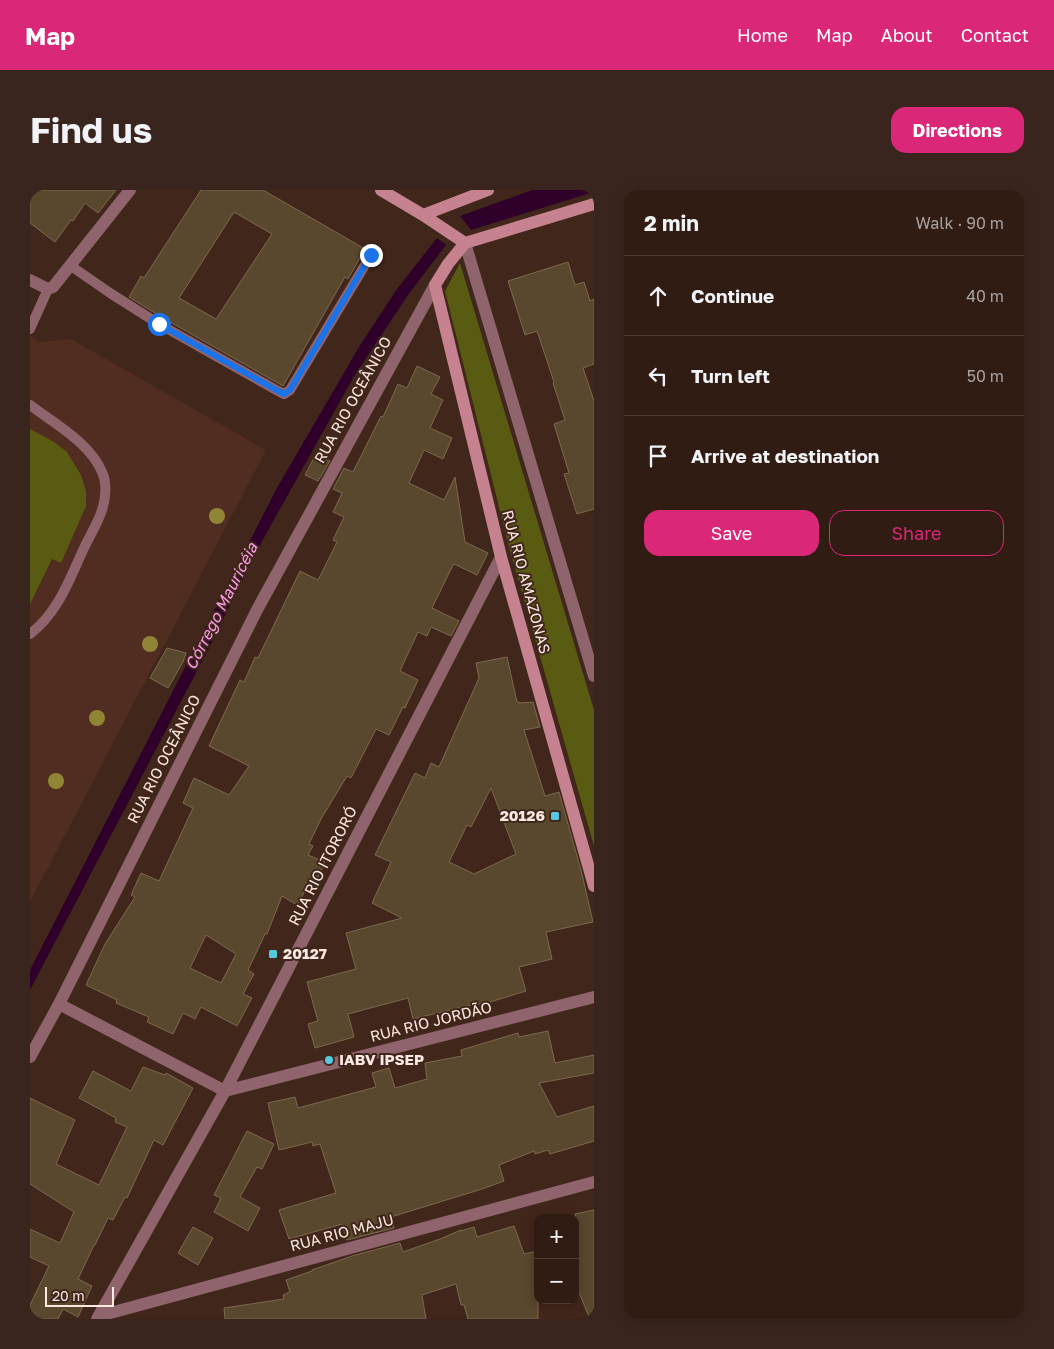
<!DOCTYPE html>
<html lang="en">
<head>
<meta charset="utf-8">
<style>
	:root { --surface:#311c14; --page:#39251d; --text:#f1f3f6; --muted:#a8a1a0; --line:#4c3a34; --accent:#db2777 }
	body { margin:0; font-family:"Golos Text",sans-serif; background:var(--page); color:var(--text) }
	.controls { position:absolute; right:15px; bottom:15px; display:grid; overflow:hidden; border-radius:10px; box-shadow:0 2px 12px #0003 }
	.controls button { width:45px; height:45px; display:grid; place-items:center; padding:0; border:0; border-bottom:1px solid var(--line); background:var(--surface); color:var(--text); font:25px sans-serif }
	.scale { position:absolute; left:15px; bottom:12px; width:69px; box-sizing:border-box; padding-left:5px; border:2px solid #fce9e2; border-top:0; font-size:14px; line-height:18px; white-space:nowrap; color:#fce9e2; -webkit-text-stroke:4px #41261b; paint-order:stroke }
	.stop { position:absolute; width:15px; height:15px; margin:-11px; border:4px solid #1a73e8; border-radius:50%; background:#fff }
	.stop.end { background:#1a73e8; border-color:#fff; box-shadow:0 1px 5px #0008 }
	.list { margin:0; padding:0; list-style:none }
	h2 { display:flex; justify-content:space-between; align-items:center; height:65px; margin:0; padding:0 20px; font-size:21px }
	h2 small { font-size:16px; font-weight:400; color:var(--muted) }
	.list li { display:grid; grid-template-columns:32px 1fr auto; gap:15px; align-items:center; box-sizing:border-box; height:80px; padding:0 20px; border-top:1px solid var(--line) }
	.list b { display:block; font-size:19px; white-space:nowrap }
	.list em { font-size:16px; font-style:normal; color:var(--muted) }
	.actions { display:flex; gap:10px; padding:15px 20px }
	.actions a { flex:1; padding:11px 0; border:1px solid var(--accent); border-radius:15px; text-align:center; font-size:18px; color:var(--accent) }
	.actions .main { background:var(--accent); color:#fff }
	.icon { flex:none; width:28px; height:28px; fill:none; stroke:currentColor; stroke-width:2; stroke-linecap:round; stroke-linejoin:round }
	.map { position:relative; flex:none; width:564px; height:1129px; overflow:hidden; border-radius:15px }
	header { display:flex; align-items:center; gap:30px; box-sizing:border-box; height:70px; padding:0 25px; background:var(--accent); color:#fff }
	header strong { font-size:24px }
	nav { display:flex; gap:28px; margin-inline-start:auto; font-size:18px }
	.intro { display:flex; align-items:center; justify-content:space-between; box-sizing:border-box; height:120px; padding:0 30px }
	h1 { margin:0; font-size:35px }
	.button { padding:12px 22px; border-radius:15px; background:var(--accent); color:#fff; font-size:18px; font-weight:700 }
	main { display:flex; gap:30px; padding:0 30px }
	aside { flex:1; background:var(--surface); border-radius:15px; box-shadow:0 2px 12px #0003 }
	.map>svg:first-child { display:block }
</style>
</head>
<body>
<header>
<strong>Map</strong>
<nav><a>Home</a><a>Map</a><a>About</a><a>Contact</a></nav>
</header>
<div class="intro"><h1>Find us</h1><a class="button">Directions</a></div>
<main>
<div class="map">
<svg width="564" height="1129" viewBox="0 0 564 1129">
	<rect width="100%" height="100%" fill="#41261b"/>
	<path fill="#502d20" d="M0,146L10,152L41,149L236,260L0,712Z"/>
	<path fill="#5a5b13" d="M430,73L564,520V656L479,357L415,101Z
		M0,239L24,252L37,262L51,285L56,301V316L31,373L22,369L0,414Z"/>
	<path fill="#2f0029" d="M502,0H564V2L441,40L430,26Z
		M407,48L416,55L378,105L323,188L226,362L179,458L0,800V780L248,296L329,157L367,99Z"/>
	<path fill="#59472e" stroke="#7c694f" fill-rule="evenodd" d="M0,0H86L68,23L55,13L43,31L41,30L25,52L0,33Z
		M171,0H233L335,59L318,89L315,87L253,196L133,128L99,107L111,86L114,88ZM204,22L242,44L186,129L149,108Z
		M538,72L545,95L554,92L560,111L564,109V174L553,178L564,211V319L547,324L534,284L539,283L524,234L535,230L523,193L524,192L507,141L495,145L478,91Z
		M387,176L410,187L401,204L413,210L400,238L422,248L413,269L394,260L379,293L414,310L425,287L435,352L458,363L447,385L424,374L421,379L402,418L429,431L421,446L401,437L397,446L388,442L370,481L388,490L375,518L373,517L359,545L346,539L321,588L317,586L291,629L279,654L283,656L278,665L295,672L284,696L279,694L267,715L252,706L237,744H235L218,780L224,784L213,804L222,808L207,836L171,817L165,829L153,823L143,844L117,832L119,827L86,813L87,810L56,795L75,754L105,707L101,705L111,683L129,691L163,618L153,613L164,588L199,605L219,576L179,556L210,490L214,492L225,467L228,468L270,381L288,390L307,352L303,350L314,327L303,322L312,303L303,299L314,278L323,282L351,226L353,227L368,194L377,198ZM176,745L206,764L191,793L160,778Z
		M286,264L300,271L288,291L275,285Z
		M137,458L156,463L153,472L138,498L120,488Z
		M477,467L487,512H489V513L503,512L510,537L494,540L515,606L529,602L551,680L563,732L516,742L522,769L489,777L496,801L460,812L432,817L383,829L378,808L318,824L324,847L285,858L278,834L288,831L277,792L326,779L316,743L372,728L342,713L361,672L345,665L385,583L395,588L401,573L409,577L449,488L446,473ZM461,598L486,664L444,684L419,672L437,635L441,637Z
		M518,841L525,873L564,865V883L509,893L527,927L564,916V951L520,964L518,960L505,964L504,961L469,975L474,991L452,999L361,1027L364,1038L317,1050L312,1034L259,1049L249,1020L306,1003L290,954L283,956L282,952L249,960L238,913L265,907L268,918L346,897L342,883L359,878L365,898L397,889L395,873L432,866L431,860L488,843L489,847Z
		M113,877L135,885L136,883L163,898L133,955L124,950L97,1008L95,1007L83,1030L78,1028L65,1055H64L48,1089L62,1096L48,1127L33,1119L28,1129H0V1115L19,1076L0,1067V1039L30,1053L44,1022L0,994V908L45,930L26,974L69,995L97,937L85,932L86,928L49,908L63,881L101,901Z
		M217,941L244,954L232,979L227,977L210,1007L230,1018L218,1041L184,1022L191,1008L184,1005Z
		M564,1020V1129H560L545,1093V1024Z
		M484,1036L494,1064L508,1061V1129H438L434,1115H431L426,1094L392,1105L396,1129H195L194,1118L254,1109L253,1105L260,1102L256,1090L282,1081V1080L322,1066L370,1053L373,1062L410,1049L431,1040V1041L444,1037L447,1047Z
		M163,1037L183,1048L168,1075L148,1063Z"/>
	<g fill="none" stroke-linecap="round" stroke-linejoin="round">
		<path stroke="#8f646c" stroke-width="10" d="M41,76L80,103L129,134L248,201L254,204L260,200L341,65
			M0,139L18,99
			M0,215C25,234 60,253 72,282C77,292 76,309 72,320C68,333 60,345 54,358C40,388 28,423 0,444"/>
		<path stroke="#8f646c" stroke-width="12" d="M435,53L564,486
			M0,90L18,99L23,97L100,0
			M29,814L195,901L564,807
			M0,867L29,814L228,418L405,95
			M69,1126L564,992
			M67,1129L195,901L471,367"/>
		<path stroke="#c6828e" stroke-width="12" d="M351,0L393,25L435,53
			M393,25L458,0
			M435,53L418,74L405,95L471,367L564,696
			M435,53L564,14"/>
	</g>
	<g fill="#908535">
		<circle cx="187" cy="326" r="8"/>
		<circle cx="120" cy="454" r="8"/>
		<circle cx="67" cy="528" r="8"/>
		<circle cx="26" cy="591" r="8"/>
	</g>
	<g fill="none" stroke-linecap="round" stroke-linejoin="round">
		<path stroke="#1a73e8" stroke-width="6" d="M129,134L248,201L254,204L260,200L341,65"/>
	</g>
	<g fill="#56c9e0" stroke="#41261b" stroke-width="2">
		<rect x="520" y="621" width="10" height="10" rx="2.5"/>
		<rect x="238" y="759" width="10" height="10" rx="2.5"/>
		<circle cx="299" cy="870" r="5"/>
	</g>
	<g text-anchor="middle" stroke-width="4" stroke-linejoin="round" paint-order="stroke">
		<g font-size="15" fill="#fce9e2" stroke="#41261b">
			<text transform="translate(323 210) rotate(-61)" y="5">RUA RIO OCEÂNICO</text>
			<text transform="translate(496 392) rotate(75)" y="5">RUA RIO AMAZONAS</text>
			<text transform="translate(134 569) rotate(-63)" y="5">RUA RIO OCEÂNICO</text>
			<text transform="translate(293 676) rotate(-63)" y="5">RUA RIO ITORORÓ</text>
			<text transform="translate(401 832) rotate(-14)" y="5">RUA RIO JORDÃO</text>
			<text transform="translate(312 1043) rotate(-15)" y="5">RUA RIO MAJU</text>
		</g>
		<g font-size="15" font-weight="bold" fill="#fce9e2" stroke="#41261b" text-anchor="start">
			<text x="515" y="631" text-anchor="end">20126</text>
			<text x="253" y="769">20127</text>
			<text x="309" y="875">IABV IPSEP</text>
		</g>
		<g font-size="16" font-style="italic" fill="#fe9bec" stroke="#41261b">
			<text transform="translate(191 416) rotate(-63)" y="6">Córrego Mauricéia</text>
		</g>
	</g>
</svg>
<div class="controls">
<button>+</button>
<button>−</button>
</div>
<div class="scale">20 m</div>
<div class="stop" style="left:129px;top:134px"></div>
<div class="stop end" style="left:341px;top:65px"></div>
</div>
<aside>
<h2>2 min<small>Walk · 90 m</small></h2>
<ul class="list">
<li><svg class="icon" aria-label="ahead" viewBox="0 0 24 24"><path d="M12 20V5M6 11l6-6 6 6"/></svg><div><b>Continue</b></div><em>40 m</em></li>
<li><svg class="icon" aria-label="left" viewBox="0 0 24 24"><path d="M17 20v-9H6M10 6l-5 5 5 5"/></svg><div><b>Turn left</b></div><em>50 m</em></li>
<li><svg class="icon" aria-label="arrive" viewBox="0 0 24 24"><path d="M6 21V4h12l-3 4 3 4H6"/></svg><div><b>Arrive at destination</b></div></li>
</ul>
<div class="actions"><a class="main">Save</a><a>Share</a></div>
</aside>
</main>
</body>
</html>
